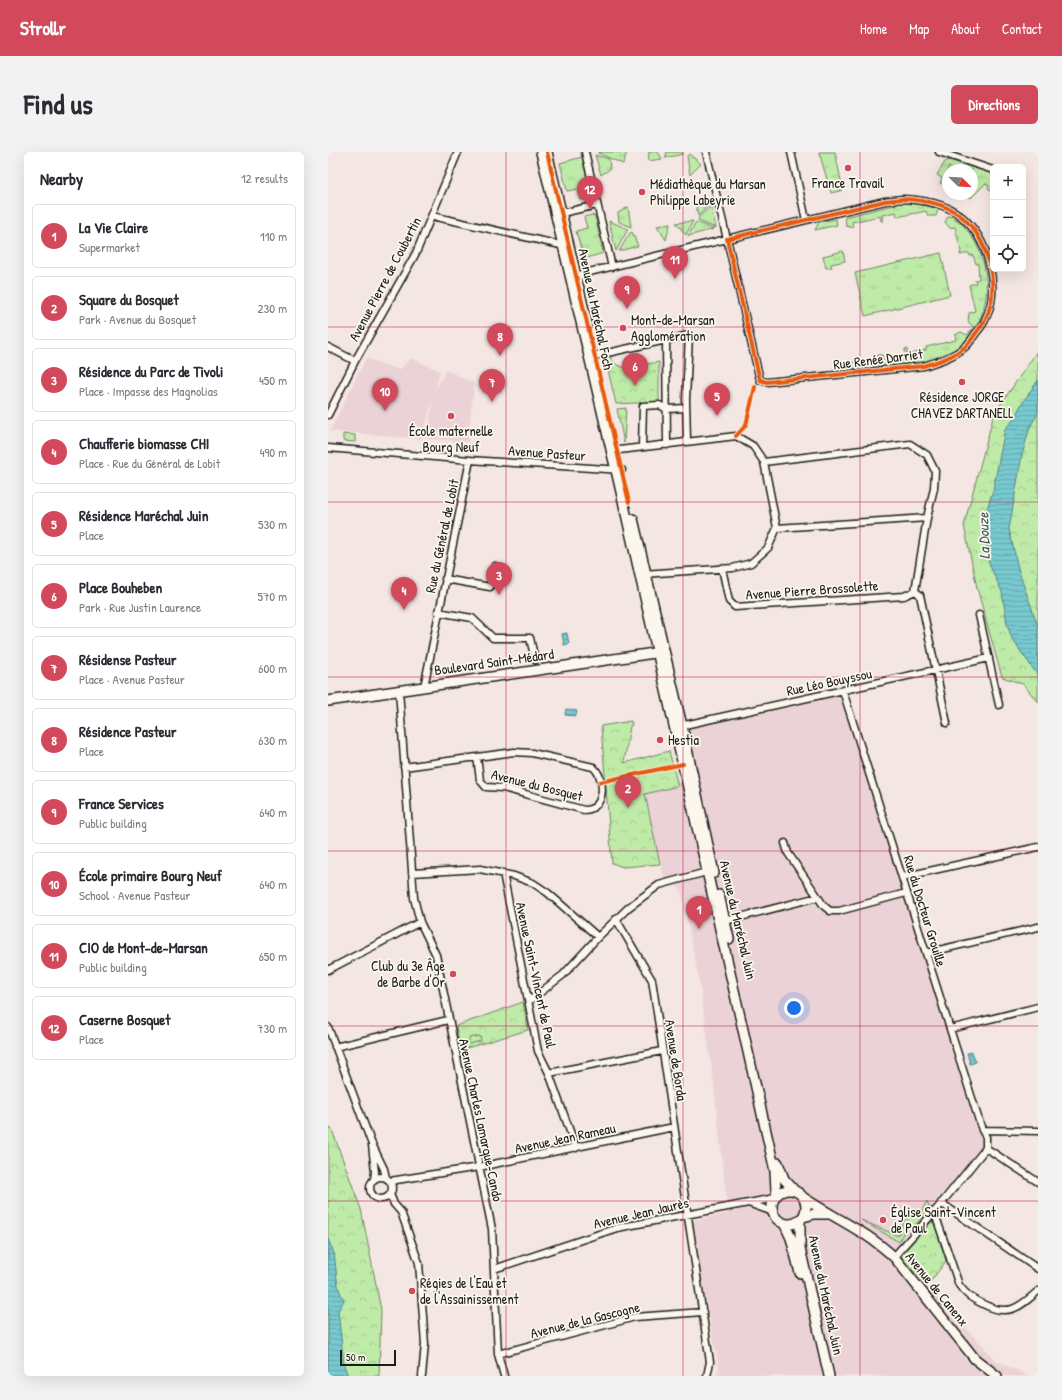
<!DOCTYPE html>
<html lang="en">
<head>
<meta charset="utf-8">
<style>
	:root { --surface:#fff; --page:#f2f2f3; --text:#2b2b33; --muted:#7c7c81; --line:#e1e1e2; --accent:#d1495b }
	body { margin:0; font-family:"Patrick Hand",sans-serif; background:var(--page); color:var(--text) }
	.controls { position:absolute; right:12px; top:12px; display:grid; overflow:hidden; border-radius:6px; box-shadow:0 4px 16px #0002 }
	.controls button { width:36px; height:36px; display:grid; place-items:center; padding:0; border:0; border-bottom:1px solid var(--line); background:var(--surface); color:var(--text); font:20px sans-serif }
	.compass { position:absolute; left:614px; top:12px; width:36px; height:36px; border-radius:50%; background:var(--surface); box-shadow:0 4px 16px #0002; rotate:114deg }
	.scale { position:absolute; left:12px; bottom:10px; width:56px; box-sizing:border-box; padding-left:4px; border:2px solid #1c1c1c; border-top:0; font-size:11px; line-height:14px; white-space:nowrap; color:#1c1c1c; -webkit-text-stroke:3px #fbf7ec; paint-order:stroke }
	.you { position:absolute; left:466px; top:856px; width:14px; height:14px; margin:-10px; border:3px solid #fff; border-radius:50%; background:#1a73e8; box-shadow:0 0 0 6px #1a73e833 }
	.badge { display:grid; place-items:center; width:26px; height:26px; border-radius:50%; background:var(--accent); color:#fff; font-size:13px; font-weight:700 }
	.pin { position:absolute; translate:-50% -33px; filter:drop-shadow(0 1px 2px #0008) }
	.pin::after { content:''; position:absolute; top:21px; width:14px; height:12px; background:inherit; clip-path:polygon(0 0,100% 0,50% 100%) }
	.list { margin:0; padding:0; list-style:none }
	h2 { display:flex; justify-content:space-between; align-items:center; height:52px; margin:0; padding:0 16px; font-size:17px }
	h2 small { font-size:13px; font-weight:400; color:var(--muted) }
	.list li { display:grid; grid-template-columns:26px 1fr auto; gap:12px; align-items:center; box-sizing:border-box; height:64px; margin:0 8px 8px; padding:0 8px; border:1px solid var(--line); border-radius:6px }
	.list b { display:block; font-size:15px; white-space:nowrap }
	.list p { margin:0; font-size:13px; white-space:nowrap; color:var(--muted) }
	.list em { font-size:13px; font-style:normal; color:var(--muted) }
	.icon { flex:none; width:22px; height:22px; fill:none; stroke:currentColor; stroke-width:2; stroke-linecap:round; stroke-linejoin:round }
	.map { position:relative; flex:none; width:710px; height:1224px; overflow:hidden; border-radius:6px }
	header { display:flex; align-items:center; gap:24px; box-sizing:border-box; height:56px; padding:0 20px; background:var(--accent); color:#fff }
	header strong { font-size:19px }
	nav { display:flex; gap:22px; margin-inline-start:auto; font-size:14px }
	.intro { display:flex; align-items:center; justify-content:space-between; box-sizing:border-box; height:96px; padding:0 24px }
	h1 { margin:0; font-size:28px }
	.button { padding:10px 18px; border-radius:6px; background:var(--accent); color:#fff; font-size:14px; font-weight:700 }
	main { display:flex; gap:24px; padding:0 24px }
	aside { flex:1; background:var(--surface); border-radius:6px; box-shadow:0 4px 16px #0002 }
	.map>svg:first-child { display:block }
</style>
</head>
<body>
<header>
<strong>Strollr</strong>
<nav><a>Home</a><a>Map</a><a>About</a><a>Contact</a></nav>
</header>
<div class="intro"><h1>Find us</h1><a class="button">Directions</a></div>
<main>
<aside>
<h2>Nearby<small>12 results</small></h2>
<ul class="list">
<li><span class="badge">1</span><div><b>La Vie Claire</b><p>Supermarket</p></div><em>110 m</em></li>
<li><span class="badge">2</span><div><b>Square du Bosquet</b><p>Park · Avenue du Bosquet</p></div><em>230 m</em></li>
<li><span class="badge">3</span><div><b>Résidence du Parc de Tivoli</b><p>Place · Impasse des Magnolias</p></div><em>450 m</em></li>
<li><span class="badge">4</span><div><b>Chaufferie biomasse CHI</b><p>Place · Rue du Général de Lobit</p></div><em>490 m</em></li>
<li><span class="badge">5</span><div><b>Résidence Maréchal Juin</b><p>Place</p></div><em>530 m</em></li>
<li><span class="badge">6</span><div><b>Place Bouheben</b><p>Park · Rue Justin Laurence</p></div><em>570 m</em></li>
<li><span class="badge">7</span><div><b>Résidense Pasteur</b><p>Place · Avenue Pasteur</p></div><em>600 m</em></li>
<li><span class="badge">8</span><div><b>Résidence Pasteur</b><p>Place</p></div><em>630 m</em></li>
<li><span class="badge">9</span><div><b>France Services</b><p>Public building</p></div><em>640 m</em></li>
<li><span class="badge">10</span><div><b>École primaire Bourg Neuf</b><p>School · Avenue Pasteur</p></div><em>640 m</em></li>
<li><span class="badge">11</span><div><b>CIO de Mont-de-Marsan</b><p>Public building</p></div><em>650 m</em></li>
<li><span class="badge">12</span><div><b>Caserne Bosquet</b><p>Place</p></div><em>730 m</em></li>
</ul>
</aside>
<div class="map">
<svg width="710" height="1224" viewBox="0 0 710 1224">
	<defs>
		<pattern id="grass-tufts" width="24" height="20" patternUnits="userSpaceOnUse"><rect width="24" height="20" fill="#bfeba8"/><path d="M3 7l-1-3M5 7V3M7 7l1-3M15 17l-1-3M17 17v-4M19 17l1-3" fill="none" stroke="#a4c990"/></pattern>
		<pattern id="forest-crowns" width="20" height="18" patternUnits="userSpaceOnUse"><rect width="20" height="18" fill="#bfeba8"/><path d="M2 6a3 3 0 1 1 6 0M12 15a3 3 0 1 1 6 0" fill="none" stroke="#a4c990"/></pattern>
		<pattern id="water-rules" width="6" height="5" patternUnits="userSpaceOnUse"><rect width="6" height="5" fill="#77c8cf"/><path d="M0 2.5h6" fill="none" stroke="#66abb1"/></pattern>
	</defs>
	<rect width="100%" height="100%" fill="#f4e6e2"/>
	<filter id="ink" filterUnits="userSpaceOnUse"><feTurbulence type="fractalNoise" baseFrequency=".025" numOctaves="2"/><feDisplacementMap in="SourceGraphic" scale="8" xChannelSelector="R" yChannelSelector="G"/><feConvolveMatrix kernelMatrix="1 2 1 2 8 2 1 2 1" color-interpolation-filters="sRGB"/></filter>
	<g filter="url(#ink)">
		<path fill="#ebd2d6" d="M38,206L71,218L83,206L112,219L107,239L118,218L146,231L140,290L99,287L105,247L94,287L2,279Z
			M515,538L657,991L566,1101L669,1209L701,1224H388L391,1217L363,1069L400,1061L385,926L371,828L353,737L336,726L317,642L350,634L358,570Z"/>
		<path fill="url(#grass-tufts)" stroke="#6e8462" d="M275,0H299L295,12L270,1Z
			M321,0H330L334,7L320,9Z
			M339,0H354L355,2L337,6Z
			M491,0H507L515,38L503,41Z
			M361,2L373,12L362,23L359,4Z
			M267,3L281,7L282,17L273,23Z
			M254,5L263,42L259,47L253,48L250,37L239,39L232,11Z
			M621,8L665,21V41L660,36L661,34L658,31L643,46L637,42H644V18H625L621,15L614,32L612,31L614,26L609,23L617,10Z
			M574,51L592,52L610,57L608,64H600L598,59L569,65L568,60L554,63L555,69H553L552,64L524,70L525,76L518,74L517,65Z
			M382,52L370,64L368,54Z
			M383,54L388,76L371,69L370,66Z
			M300,55L303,75L291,70L290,61Z
			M264,63L267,64L275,101L256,107L248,79L259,76L256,65Z
			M620,64C627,65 635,73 639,78C666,111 666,166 632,194C609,213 579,212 551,215L548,207L550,203H554L555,208L577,203V197H579L580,203L598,198V195L628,188L627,183L633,180L639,183L646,175L640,170L641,161L647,159L641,133L648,131L647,128L651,127L650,111L648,112L645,103L642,104L641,101L632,103L633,99L627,75L622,76L617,70Z
			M508,67L509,73L487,78L491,70Z
			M281,69L300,77L288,99Z
			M365,69L358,83L348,71Z
			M368,70L386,77L360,84Z
			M342,72L338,88L329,74Z
			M304,80L310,94L291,99L302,81Z
			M515,99L517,109L503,112L504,115L498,116L495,104Z
			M613,101L622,143L537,164L527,121Z
			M539,208L540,216L517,218L516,212Z
			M298,256L296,291L289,257Z
			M599,1049L602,1057L585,1075L579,1073L571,1090L533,1068L570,1084L577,1067H580L583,1058L592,1062Z"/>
		<path fill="url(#forest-crowns)" stroke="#6e8462" d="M710,198V550L695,532L674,525L649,436L636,373L666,262Z
			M282,204C286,213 294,217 304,215L305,219L309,218L308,214L331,210V250L288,252L277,205Z
			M15,282L27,283V290L15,289Z
			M303,569L304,573L302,574L296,611L341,599L350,634L317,642L332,712L295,715L284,711L273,574Z
			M195,850L200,878L132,898L128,874Z
			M0,974L4,978L33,1057L53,1158L51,1224H0Z
			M606,1070L618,1109L600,1133L574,1108V1102L602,1071Z"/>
		<path fill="#bfeba8" stroke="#6e8462" d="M152,884L153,889L141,892V886Z"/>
		<path fill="url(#water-rules)" stroke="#538387" d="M710,228V261L702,275L694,303L681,377L691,420L710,474V524L684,487L679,472L674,440L661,412L657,378L658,360L665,338L677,277L685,268L693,253Z
			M239,481L241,492L236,493L234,482Z
			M238,557L249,559L248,564L237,563Z
			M644,900L648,910L642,912L639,901Z
			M0,1087C2,1092 5,1097 6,1102C9,1117 7,1134 16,1148L10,1159L16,1213L20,1224H0Z"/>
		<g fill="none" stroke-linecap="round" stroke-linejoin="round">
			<g stroke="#1c1c1c" stroke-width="9">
				<path id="minor" d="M257,0L284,115
					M463,0L478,68
					M611,0L665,18
					M574,47C595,48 618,51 634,65C661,88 673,136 657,168C655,173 651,177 648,181C645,185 641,192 637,195C625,205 611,209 596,214L439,230L432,228L399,87L557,49Z
					M234,61L269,53
					M104,64L237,94
					M245,126L257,121L399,87L378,0
					M338,188L339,293
					M0,195L27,209
					M261,205L361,183L358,247L359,290
					M0,263L27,209L88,101L130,0
					M314,295L315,254L331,253L339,257L358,256
					M0,296L142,308L294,318
					M283,299L408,284L425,294L436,310L582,292L599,303L607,319L606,336L599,366L587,439L592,443L619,571
					M436,310L449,376
					M449,376L599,366
					M394,416L401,449L407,455L576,444L587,439
					M314,422L405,416L423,411L440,396L449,376
					M117,427L162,435L167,414
					M110,460L144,466L165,486H202L207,508
					M651,463L671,553
					M96,535L142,308
					M71,538L86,746L92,770L108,803L164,1077L170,1202L176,1224
					M515,539L654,978L658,985V996L608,1058L570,1100L567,1106
					M352,574L661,506
					M76,615L186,600L204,601L265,615C278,626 278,658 256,658L175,636L158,635L152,628L149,605
					M457,691L460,701L496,754L502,759H511L578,741
					M84,721L152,717L186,724L205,731L220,741L270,785
					M175,721L210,899L221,921L248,996
					M574,725L710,695
					M288,767L324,828L382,1210L379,1224
					M396,772L401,768L490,745
					M598,801L710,775
					M0,818L92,770
					M201,849L235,823L270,785L301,755L331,733L382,719
					M0,875L43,990L56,1017L58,1026
					M622,877L710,855
					M7,895L120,868
					M221,921L334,899
					M654,978L710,979
					M44,993L47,1020L46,1027
					M658,996L710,1030
					M42 1036a11 11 0 1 1 22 0a11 11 0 1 1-22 0Z
					M62,1029L151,1015L346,975
					M62,1042L66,1052L73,1060L91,1111L97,1192L94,1224
					M613,1051L710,1117
					M423,1052L445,1060
					M606,1059L631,1133C638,1143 643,1146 655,1152C680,1165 691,1156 710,1139
					M166,1117L289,1076L447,1046
					M170,1202L307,1165L375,1160"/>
			</g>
			<g stroke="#1c1c1c" stroke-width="12">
				<path id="secondary" d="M213,0L291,331L447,1019L448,1039L450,1042
					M219,0L259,171
					M305,367L354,574L386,721
					M0,549L333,500
					M391,743L401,787
					M450,1011L456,1027L466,1038
					M444 1055a17 17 0 1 1 34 0a17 17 0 1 1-34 0Z
					M476,1046C506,1066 540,1080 567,1106L647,1207L669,1224
					M475,1065L486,1062H500
					M472,1068V1096L501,1224
					M456,1071L463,1086L472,1121"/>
			</g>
			<use href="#minor" stroke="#fbf7ec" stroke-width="6"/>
			<use href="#secondary" stroke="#fbf7ec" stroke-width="9"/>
			<g stroke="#fbf7ec" stroke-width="6">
				<path id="cycleway" d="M219,0L301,350
					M574,47C595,48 618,51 634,65C661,88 673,136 657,168C655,173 651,177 648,181C645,185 641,192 637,195C625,205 611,209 596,214L439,230L432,228L399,87L557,49Z
					M408,284L418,273L427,235
					M272,630L355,612"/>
			</g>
			<use href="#cycleway" stroke="#e8590c" stroke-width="4"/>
		</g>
	</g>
	<path fill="none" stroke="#c2185b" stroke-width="1" stroke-opacity="0.55" d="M178,0V1224M355,0V1224M532,0V1224M0,175H710M0,350H710M0,525H710M0,699H710M0,874H710M0,1049H710"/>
	<g fill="#d1495b" stroke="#fbf7ec" stroke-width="1.5">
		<circle cx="520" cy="16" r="4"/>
		<circle cx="314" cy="40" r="4"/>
		<circle cx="295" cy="176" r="4"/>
		<circle cx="634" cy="230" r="4"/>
		<circle cx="123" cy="264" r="4"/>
		<circle cx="332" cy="588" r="4"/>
		<circle cx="125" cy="822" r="4"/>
		<circle cx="555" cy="1068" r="4"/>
		<circle cx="84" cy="1139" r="4"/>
	</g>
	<g text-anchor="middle" stroke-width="3.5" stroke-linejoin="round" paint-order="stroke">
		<g font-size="14" fill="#1c1c1c" stroke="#fbf7ec" text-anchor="start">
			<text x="520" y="36" text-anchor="middle">France Travail</text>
			<text x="322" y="37">Médiathèque du Marsan<tspan x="322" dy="16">Philippe Labeyrie</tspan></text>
			<text x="303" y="173">Mont-de-Marsan<tspan x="303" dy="16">Agglomération</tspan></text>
			<text x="634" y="250" text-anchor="middle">Résidence JORGE<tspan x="634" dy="16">CHAVEZ DARTANELL</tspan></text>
			<text x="123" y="284" text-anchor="middle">École maternelle<tspan x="123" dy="16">Bourg Neuf</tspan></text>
			<text x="340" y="593">Hestia</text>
			<text x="117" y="819" text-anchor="end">Club du 3e Âge<tspan x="117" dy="16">de Barbe d'Or</tspan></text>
			<text x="563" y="1065">Église Saint-Vincent<tspan x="563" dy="16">de Paul</tspan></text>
			<text x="92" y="1136">Régies de l'Eau et<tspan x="92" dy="16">de l'Assainissement</tspan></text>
		</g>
		<g font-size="14" fill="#1c1c1c" stroke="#fbf7ec">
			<text transform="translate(57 127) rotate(-62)" y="5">Avenue Pierre de Coubertin</text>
			<text transform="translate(268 157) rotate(78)" y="5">Avenue du Maréchal Foch</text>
			<text transform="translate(550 207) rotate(-7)" y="5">Rue Renée Darriet</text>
			<text transform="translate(219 301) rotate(4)" y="5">Avenue Pasteur</text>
			<text transform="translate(114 384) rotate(-78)" y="5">Rue du Général de Lobit</text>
			<text transform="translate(484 438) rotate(-4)" y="5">Avenue Pierre Brossolette</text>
			<text transform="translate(166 510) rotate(-8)" y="5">Boulevard Saint-Médard</text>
			<text transform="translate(501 530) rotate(-12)" y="5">Rue Léo Bouyssou</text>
			<text transform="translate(209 633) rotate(14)" y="5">Avenue du Bosquet</text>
			<text transform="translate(597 759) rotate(73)" y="5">Rue du Docteur Grouille</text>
			<text transform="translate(410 768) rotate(77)" y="5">Avenue du Maréchal Juin</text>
			<text transform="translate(208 823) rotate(78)" y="5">Avenue Saint-Vincent de Paul</text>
			<text transform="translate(348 908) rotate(81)" y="5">Avenue de Borda</text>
			<text transform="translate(153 968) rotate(78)" y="5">Avenue Charles Lamarque-Cando</text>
			<text transform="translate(237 986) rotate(-12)" y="5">Avenue Jean Rameau</text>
			<text transform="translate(313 1061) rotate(-13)" y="5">Avenue Jean Jaurès</text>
			<text transform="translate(609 1137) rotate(51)" y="5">Avenue de Canenx</text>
			<text transform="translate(498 1143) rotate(78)" y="5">Avenue du Maréchal Juin</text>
			<text transform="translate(257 1168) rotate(-14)" y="5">Avenue de la Gascogne</text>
		</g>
		<g font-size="15" font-style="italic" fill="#3c585b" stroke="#fbf7ec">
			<text transform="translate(656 384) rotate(-92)" y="5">La Douze</text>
		</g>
	</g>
</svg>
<div class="controls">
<button>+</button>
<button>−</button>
<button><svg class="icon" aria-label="locate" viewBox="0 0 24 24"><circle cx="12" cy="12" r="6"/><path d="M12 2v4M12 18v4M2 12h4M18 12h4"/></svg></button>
</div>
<svg class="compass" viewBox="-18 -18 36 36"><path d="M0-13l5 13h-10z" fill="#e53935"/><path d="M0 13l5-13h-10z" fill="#7c7c81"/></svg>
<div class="scale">50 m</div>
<div class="you"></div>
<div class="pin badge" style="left:371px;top:777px">1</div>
<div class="pin badge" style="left:300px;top:656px">2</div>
<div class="pin badge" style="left:171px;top:443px">3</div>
<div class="pin badge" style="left:76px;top:458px">4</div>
<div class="pin badge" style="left:389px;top:264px">5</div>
<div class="pin badge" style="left:307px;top:234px">6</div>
<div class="pin badge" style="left:164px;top:250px">7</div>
<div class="pin badge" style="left:172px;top:204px">8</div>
<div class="pin badge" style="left:299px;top:157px">9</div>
<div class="pin badge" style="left:57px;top:259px">10</div>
<div class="pin badge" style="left:347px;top:127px">11</div>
<div class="pin badge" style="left:262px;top:57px">12</div>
</div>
</main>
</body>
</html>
